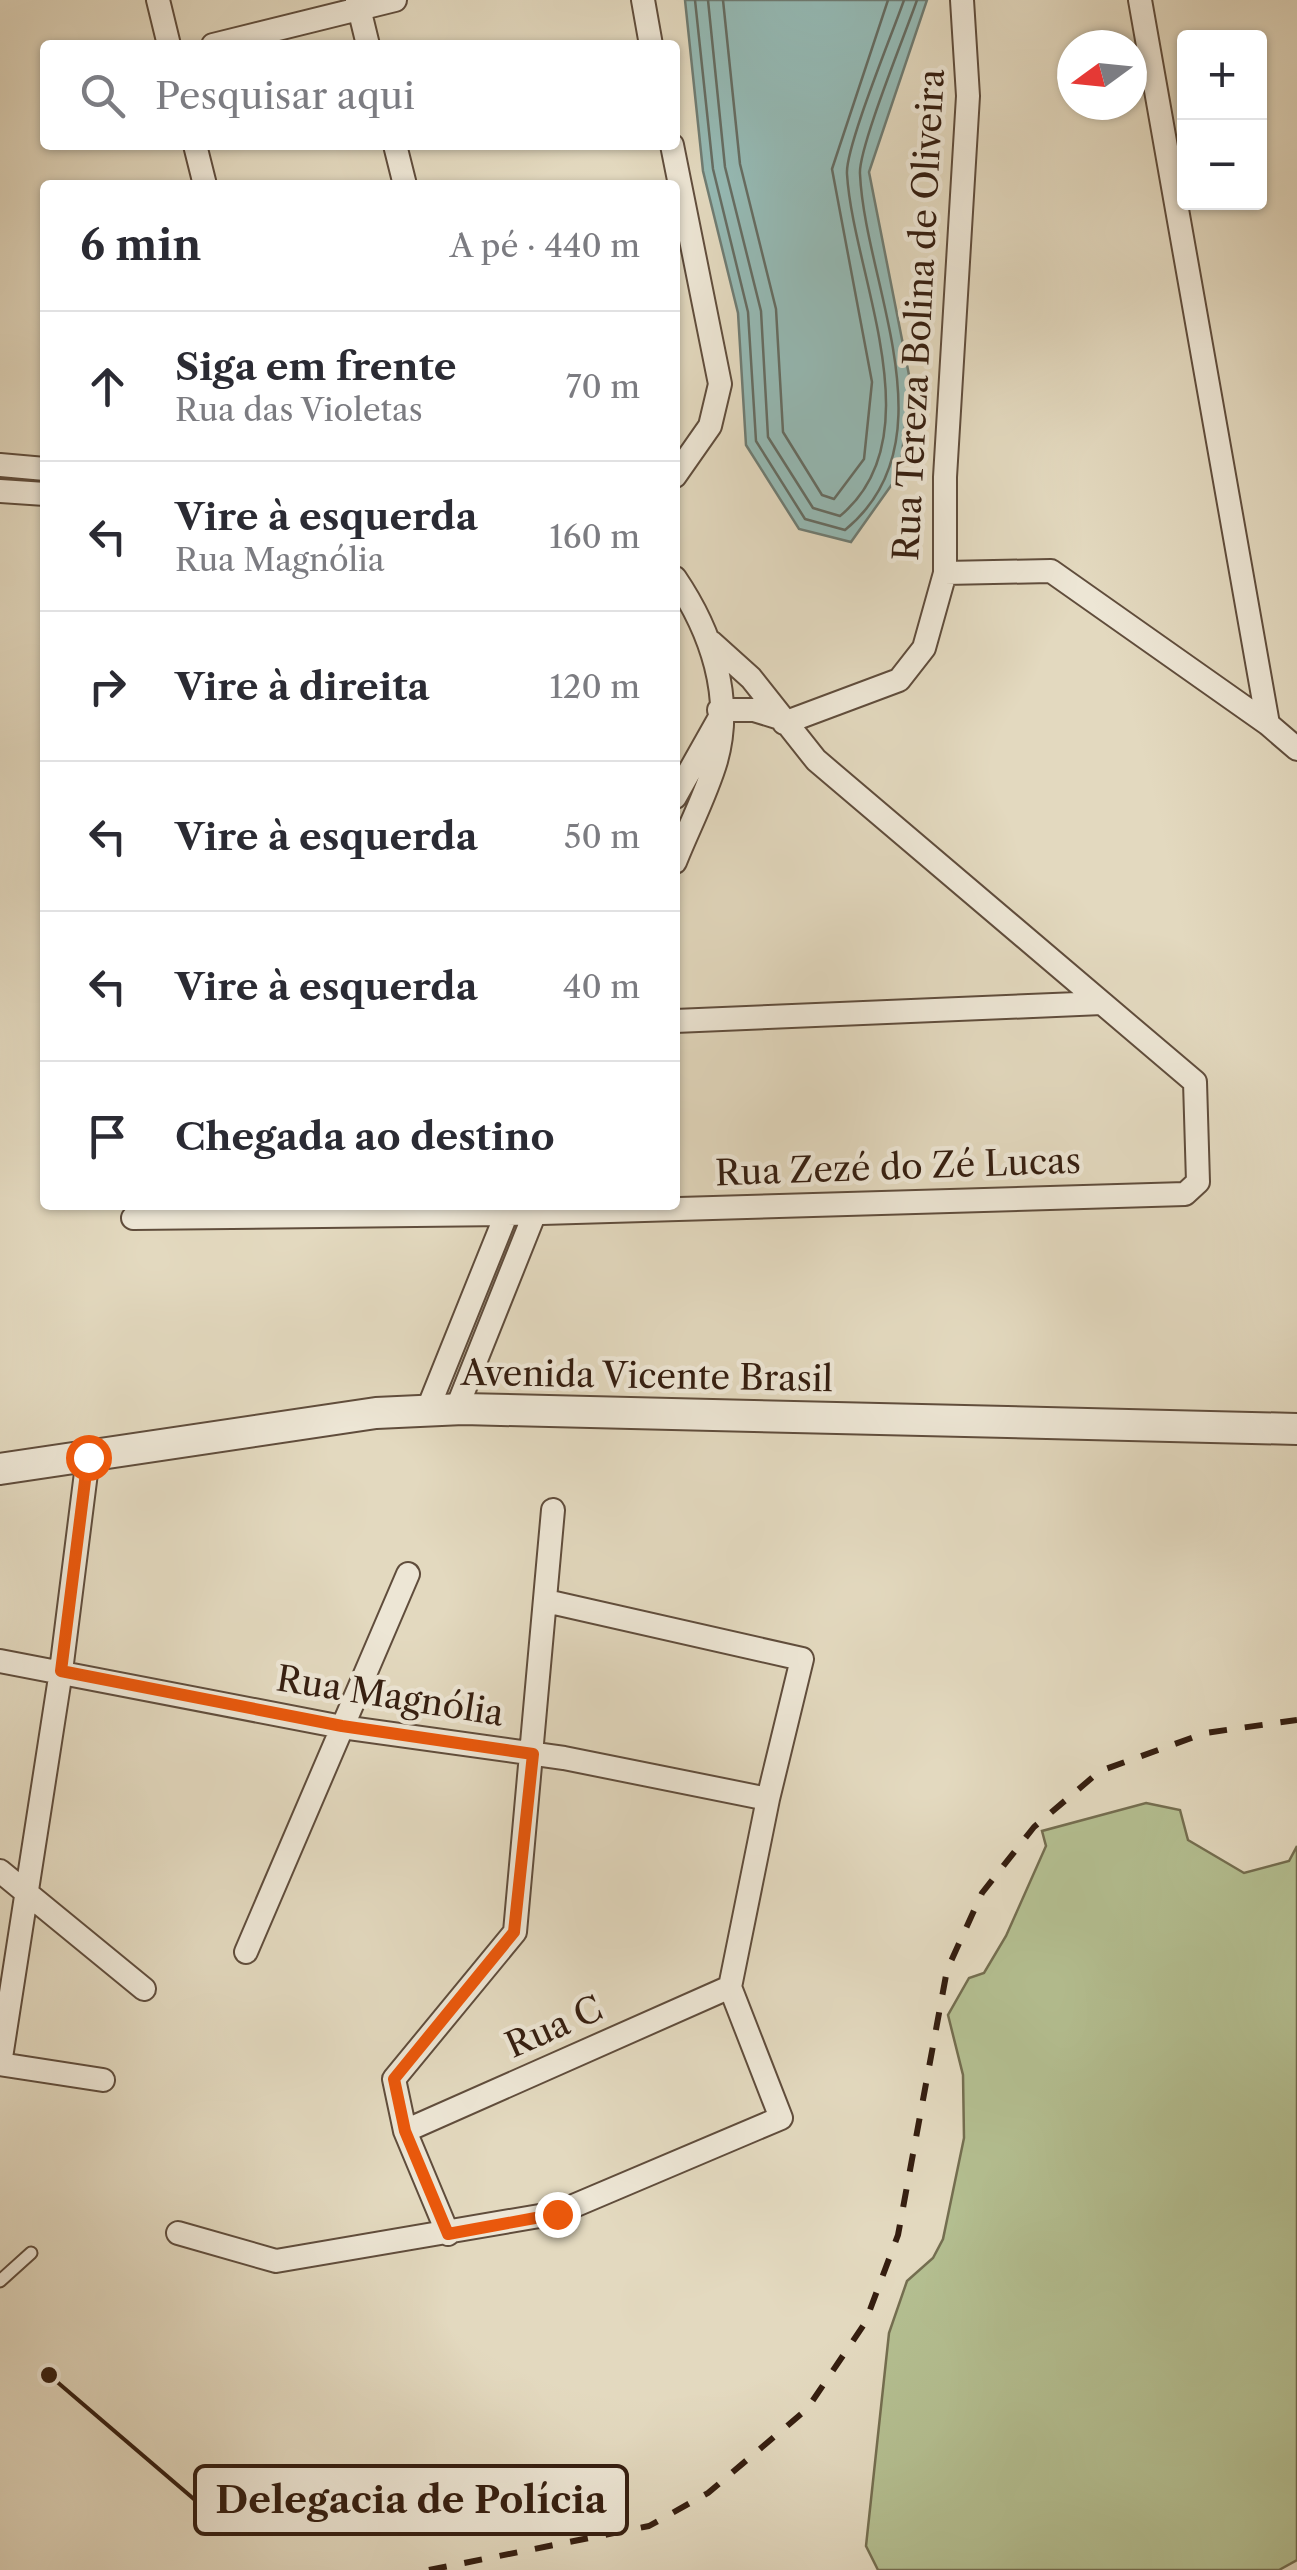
<!DOCTYPE html>
<html lang="pt">
<head>
<meta charset="utf-8">
<style>
	:root { --surface:#fff; --page:#f7f7f7; --text:#2b2b33; --muted:#7c7c81; --line:#e1e1e2 }
	body { margin:0; font-family:"Libre Caslon Text",serif; background:var(--page); color:var(--text) }
	.controls { position:absolute; right:30px; top:30px; display:grid; overflow:hidden; border-radius:10px; box-shadow:0 2px 8px #0004 }
	.controls button { width:90px; height:90px; display:grid; place-items:center; padding:0; border:0; border-bottom:2px solid var(--line); background:var(--surface); color:var(--text); font:50px sans-serif }
	.compass { position:absolute; left:1057px; top:30px; width:90px; height:90px; border-radius:50%; background:var(--surface); box-shadow:0 2px 8px #0004; rotate:255deg }
	.stop { position:absolute; width:30px; height:30px; margin:-22px; border:8px solid #ea580c; border-radius:50%; background:#fff }
	.stop.end { background:#ea580c; border-color:#fff; box-shadow:0 2px 10px #0008 }
	.list { margin:0; padding:0; list-style:none }
	h2 { display:flex; justify-content:space-between; align-items:center; height:130px; margin:0; padding:0 40px; font-size:42px }
	h2 small { font-size:32px; font-weight:400; color:var(--muted) }
	.list li { display:grid; grid-template-columns:65px 1fr auto; gap:30px; align-items:center; box-sizing:border-box; height:150px; padding:0 40px; border-top:2px solid var(--line) }
	.list b { display:block; font-size:38px; white-space:nowrap }
	.list p { margin:0; font-size:32px; white-space:nowrap; color:var(--muted) }
	.list em { font-size:32px; font-style:normal; color:var(--muted) }
	.icon { flex:none; width:55px; height:55px; fill:none; stroke:currentColor; stroke-width:2; stroke-linecap:round; stroke-linejoin:round }
	.map { position:relative; flex:none; width:1297px; height:2570px; overflow:hidden }
	.search { position:absolute; background:var(--surface); box-shadow:0 2px 8px #0004; left:40px; top:40px; width:640px; height:110px; display:flex; align-items:center; gap:25px; box-sizing:border-box; padding:0 35px; border-radius:10px; color:var(--muted); font-size:38px }
	.panel { position:absolute; background:var(--surface); box-shadow:0 2px 8px #0004; left:40px; top:180px; width:640px; height:1030px; border-radius:10px }
	.map>svg:first-child { display:block }
</style>
</head>
<body>
<div class="map">
<svg width="1297" height="2570" viewBox="0 0 1297 2570">
	<rect width="100%" height="100%" fill="#e3d9bf"/>
	<filter id="stains"><feTurbulence type="fractalNoise" baseFrequency=".002" numOctaves="4"/><feColorMatrix values="0 0 0 0 .2 0 0 0 0 .09 0 0 0 0 .02 0 0 0 .5 -.17"/></filter>
	<radialGradient id="worn" r=".72"><stop offset=".6" stop-color="#630" stop-opacity="0"/><stop offset="1" stop-color="#630" stop-opacity=".3"/></radialGradient>
	<path fill="#b4bf91" stroke="#746e50" stroke-width="2.5" d="M1146,1803L1180,1810L1188,1840L1244,1873L1289,1861L1297,1846V2560L1279,2570H878L866,2546L889,2333L907,2281L933,2258L943,2239L964,2138L963,2075L948,2015L969,1978L984,1973L1006,1936L1046,1846L1042,1831Z"/>
	<path fill="#95bab5" stroke="#6f7c73" stroke-width="2.5" d="M685,0H927L869,172L910,380L900,473L851,542L799,529L746,445L738,313L703,171Z"/>
	<g fill="none" stroke-linecap="round" stroke-linejoin="round">
		<path stroke="#656c62" stroke-width="2.5" d="M695,0L713,169L748,312L756,441L805,519L845,530C953,442 865,285 860,174C858,149 906,32 917,0
			M708,0L725,167L761,311L768,437L813,508L840,516C936,437 853,275 847,174C845,148 893,32 904,0
			M723,0L740,164L776,309L783,432L822,495L834,499L864,459L872,382L832,169L888,0"/>
		<g stroke="#604d3c" stroke-width="15">
			<path id="service" d="M0,2281L31,2253"/>
		</g>
		<g stroke="#604d3c" stroke-width="26">
			<path id="minor" d="M158,0L169,45
				M357,0L368,45
				M643,0L651,45
				M1140,0L1268,724
				M213,45L395,0
				M195,145L205,185
				M395,145L405,185
				M672,145L720,384L710,426L675,476
				M0,465L45,469
				M0,491L45,494
				M945,573L1051,571L1268,724L1297,749
				M675,578C711,631 734,697 716,761C706,795 688,829 675,862
				M719,710H754L780,718
				M784,723L899,680L924,648L945,573V477L968,96L962,0
				M675,797L719,719
				M675,1021L1102,1003
				M133,1218L507,1214L1185,1194L1198,1182L1195,1082L816,760L751,678L711,642
				M456,1410L538,1205
				M427,1411L510,1205
				M88,1457L61,1671L0,2064L103,2080
				M0,1661L342,1727L564,1758L768,1799
				M0,1871L144,1989
				M246,1952L408,1574
				M405,2131L730,1987
				M178,2233L276,2261L557,2213L781,2118L730,1987L768,1799L802,1659L546,1601
				M448,2234L405,2131L394,2079L515,1932L553,1510"/>
		</g>
		<g stroke="#604d3c" stroke-width="34">
			<path id="tertiary" d="M0,1469L376,1413L463,1409L1297,1429"/>
		</g>
		<use href="#service" stroke="#ede6d5" stroke-width="11"/>
		<use href="#minor" stroke="#ede6d5" stroke-width="22"/>
		<use href="#tertiary" stroke="#ede6d5" stroke-width="30"/>
		<path stroke="#351e10" stroke-width="6" stroke-dasharray="18 18" stroke-linecap="butt" d="M429,2570L649,2526L708,2493L807,2409L865,2323L898,2235L947,1970L982,1893L1034,1827L1100,1771L1205,1733L1297,1720"/>
	</g>
	<g fill="none" stroke-linecap="round" stroke-linejoin="round">
		<path stroke="#ea580c" stroke-width="12" d="M88,1457L61,1671L342,1726L533,1754L514,1932L394,2079L405,2131L448,2234L557,2214"/>
	</g>
	<g text-anchor="middle" stroke-width="9" stroke-linejoin="round" paint-order="stroke">
		<g font-size="35" fill="#351e10" stroke="#ede6d5">
			<text transform="translate(919 315) rotate(-87)" y="12">Rua Tereza Bolina de Oliveira</text>
			<text transform="translate(898 1167) rotate(-2)" y="12">Rua Zezé do Zé Lucas</text>
			<text transform="translate(647 1376) rotate(1)" y="12">Avenida Vicente Brasil</text>
			<text transform="translate(390 1696) rotate(9)" y="12">Rua Magnólia</text>
			<text transform="translate(554 2027) rotate(-24)" y="12">Rua C</text>
		</g>
	</g>
	<path fill="none" stroke="#351e10" stroke-width="4" d="M49 2375L195 2500"/>
	<circle fill="#351e10" stroke="#ede6d5" stroke-width="4" cx="49" cy="2375" r="10"/>
	<rect fill="#ede6d5" stroke="#351e10" stroke-width="4" x="195" y="2466" width="432" height="68" rx="10"/>
	<g font-size="38" text-anchor="middle" font-weight="bold" fill="#351e10">
		<text x="411" y="2513">Delegacia de Polícia</text>
	</g>
	<rect width="100%" height="100%" filter="url(#stains)"/>
	<rect width="100%" height="100%" fill="url(#worn)"/>
</svg>
<div class="controls">
<button>+</button>
<button>−</button>
</div>
<svg class="compass" viewBox="-18 -18 36 36"><path d="M0-13l5 13h-10z" fill="#e53935"/><path d="M0 13l5-13h-10z" fill="#7c7c81"/></svg>
<div class="stop" style="left:88px;top:1457px"></div>
<div class="stop end" style="left:557px;top:2214px"></div>
<div class="search"><svg class="icon" aria-label="search" viewBox="0 0 24 24"><circle cx="10" cy="10" r="6"/><path d="M15 15l6 6"/></svg>Pesquisar aqui</div>
<section class="panel">
<h2>6 min<small>A pé · 440 m</small></h2>
<ul class="list">
<li><svg class="icon" aria-label="ahead" viewBox="0 0 24 24"><path d="M12 20V5M6 11l6-6 6 6"/></svg><div><b>Siga em frente</b><p>Rua das Violetas</p></div><em>70 m</em></li>
<li><svg class="icon" aria-label="left" viewBox="0 0 24 24"><path d="M17 20v-9H6M10 6l-5 5 5 5"/></svg><div><b>Vire à esquerda</b><p>Rua Magnólia</p></div><em>160 m</em></li>
<li><svg class="icon" aria-label="right" viewBox="0 0 24 24"><path d="M7 20v-9h11M14 6l5 5-5 5"/></svg><div><b>Vire à direita</b></div><em>120 m</em></li>
<li><svg class="icon" aria-label="left" viewBox="0 0 24 24"><path d="M17 20v-9H6M10 6l-5 5 5 5"/></svg><div><b>Vire à esquerda</b></div><em>50 m</em></li>
<li><svg class="icon" aria-label="left" viewBox="0 0 24 24"><path d="M17 20v-9H6M10 6l-5 5 5 5"/></svg><div><b>Vire à esquerda</b></div><em>40 m</em></li>
<li><svg class="icon" aria-label="arrive" viewBox="0 0 24 24"><path d="M6 21V4h12l-3 4 3 4H6"/></svg><div><b>Chegada ao destino</b></div></li>
</ul>
</section>
</div>
</body>
</html>
